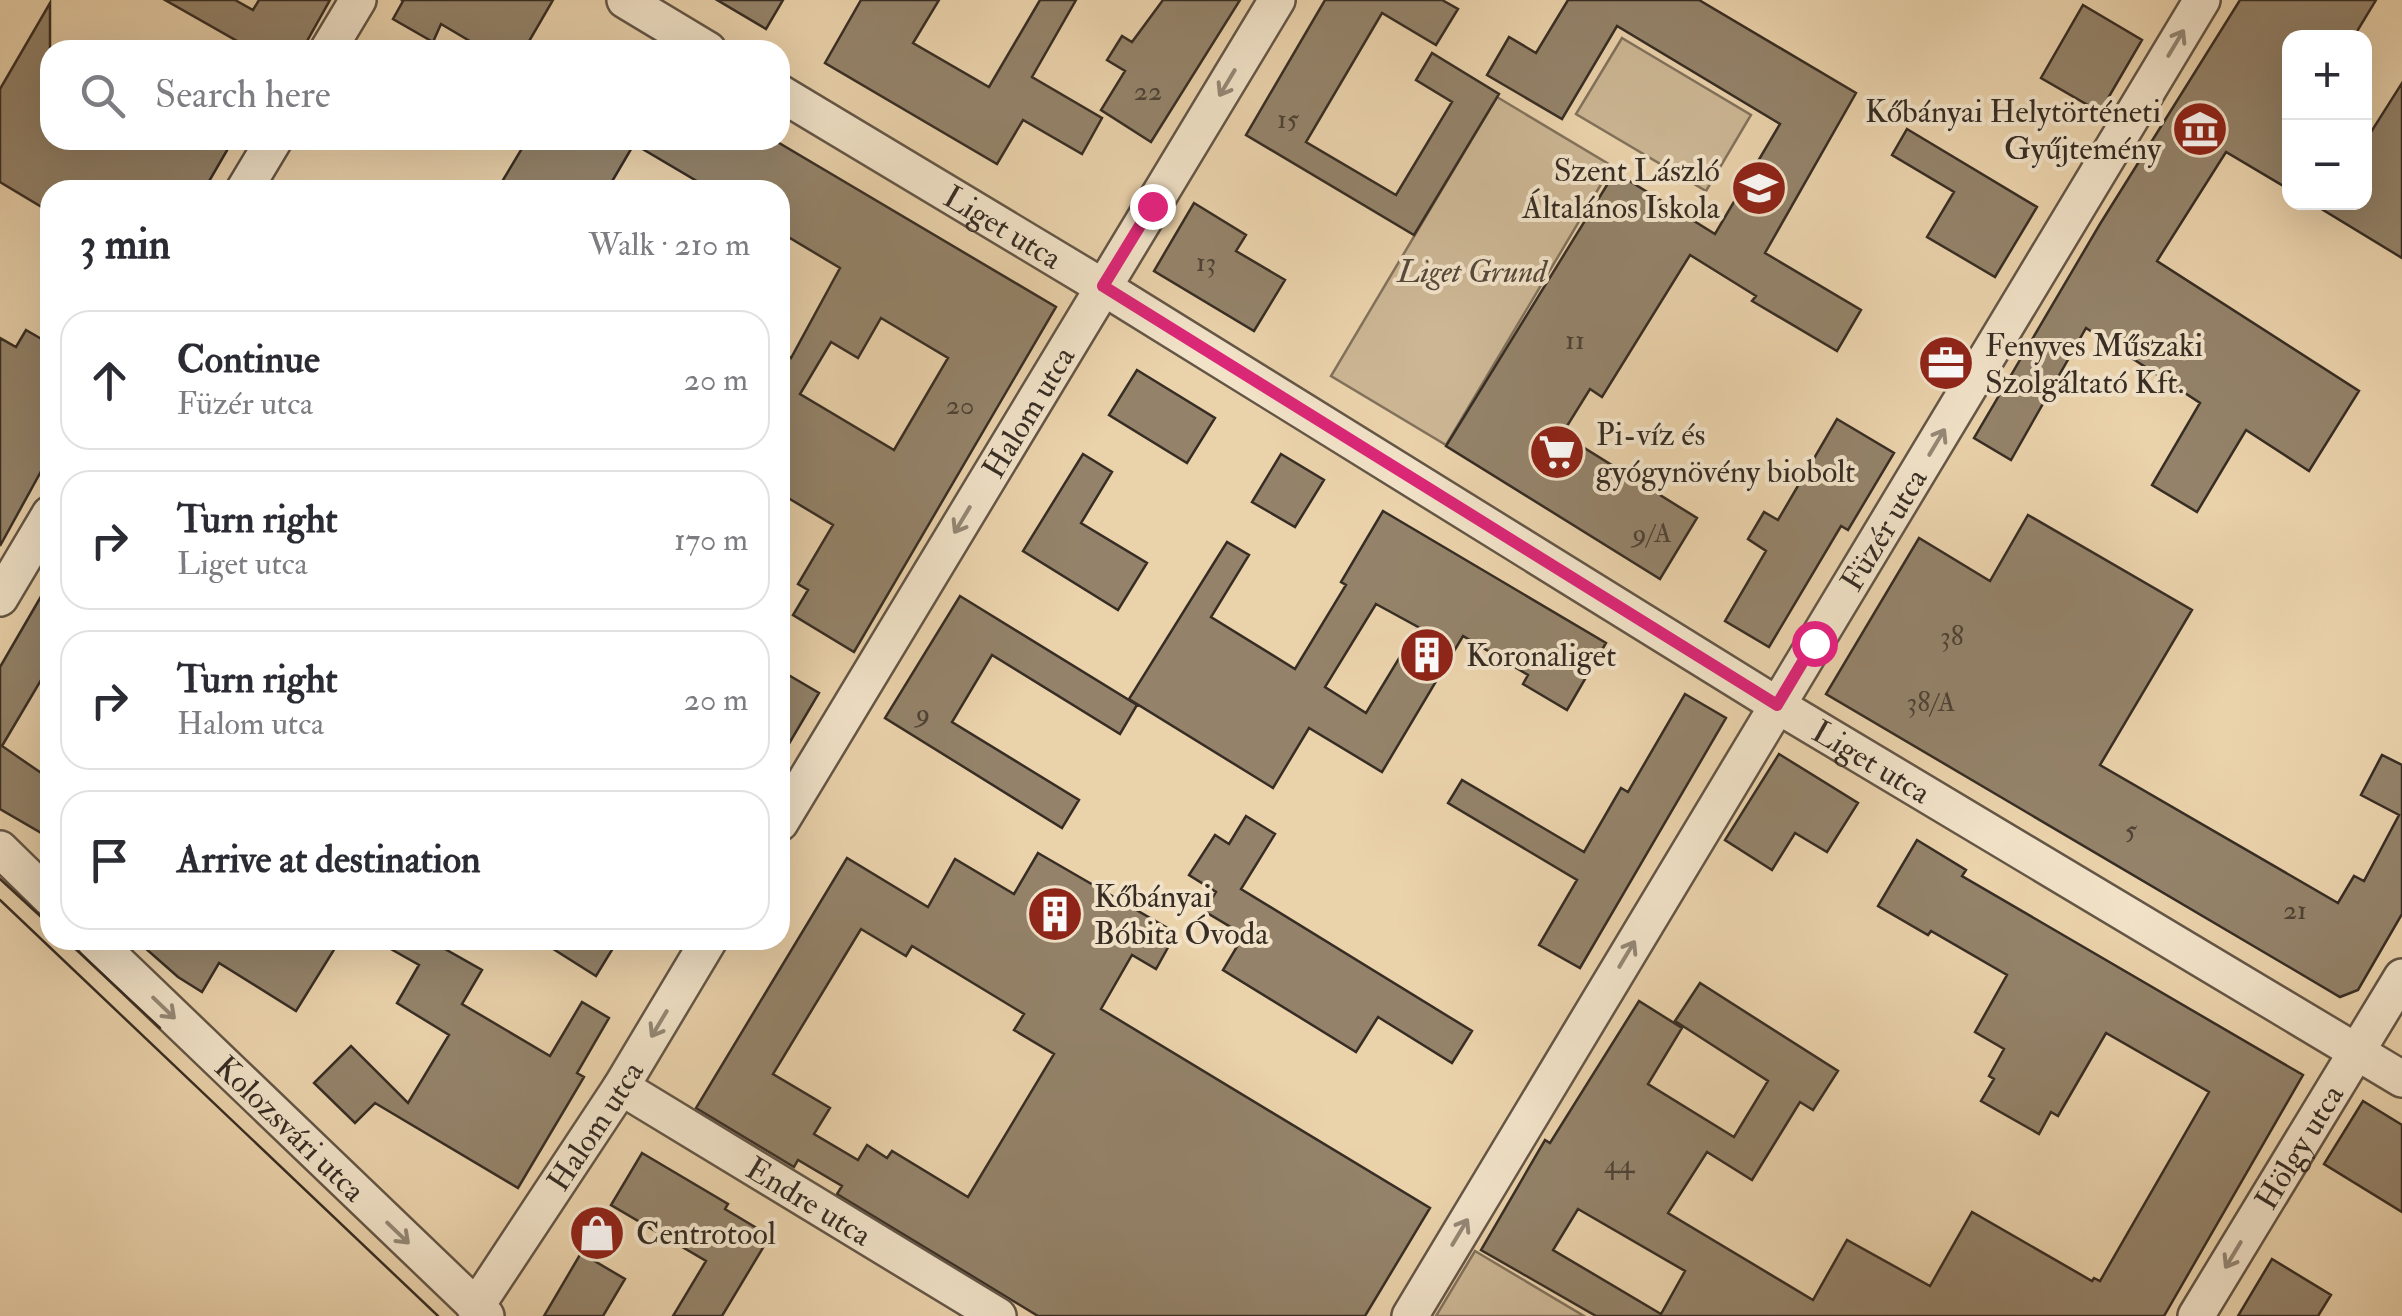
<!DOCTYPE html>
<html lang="en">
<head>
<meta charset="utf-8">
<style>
	:root { --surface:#fff; --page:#f7f7f7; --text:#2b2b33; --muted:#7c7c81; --line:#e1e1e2 }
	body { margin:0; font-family:"IM FELL Double Pica",serif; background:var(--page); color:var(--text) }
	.controls { position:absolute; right:30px; top:30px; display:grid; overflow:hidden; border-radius:20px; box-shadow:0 10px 40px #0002 }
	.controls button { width:90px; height:90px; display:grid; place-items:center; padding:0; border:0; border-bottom:2px solid var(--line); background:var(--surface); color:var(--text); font:50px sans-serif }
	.stop { position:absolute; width:30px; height:30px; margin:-22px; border:8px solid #db2777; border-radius:50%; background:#fff }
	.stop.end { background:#db2777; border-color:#fff; box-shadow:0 2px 10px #0008 }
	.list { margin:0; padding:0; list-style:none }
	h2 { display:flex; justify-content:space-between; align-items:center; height:130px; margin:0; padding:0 40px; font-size:42px }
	h2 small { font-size:32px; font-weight:400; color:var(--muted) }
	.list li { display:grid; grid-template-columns:65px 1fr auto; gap:30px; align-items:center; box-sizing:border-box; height:140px; margin:0 20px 20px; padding:0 20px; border:2px solid var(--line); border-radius:30px }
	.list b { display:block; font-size:38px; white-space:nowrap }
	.list p { margin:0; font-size:32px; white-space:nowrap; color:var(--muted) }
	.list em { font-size:32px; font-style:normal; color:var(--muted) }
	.icon { flex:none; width:55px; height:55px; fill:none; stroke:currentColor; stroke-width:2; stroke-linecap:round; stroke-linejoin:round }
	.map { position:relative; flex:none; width:2402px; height:1316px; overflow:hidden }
	.search { position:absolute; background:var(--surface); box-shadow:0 10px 40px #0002; left:40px; top:40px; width:750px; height:110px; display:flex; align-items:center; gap:25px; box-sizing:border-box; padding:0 35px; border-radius:30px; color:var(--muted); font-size:38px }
	.panel { position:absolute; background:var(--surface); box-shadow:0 10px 40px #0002; left:40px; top:180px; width:750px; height:770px; border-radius:30px }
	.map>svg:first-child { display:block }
</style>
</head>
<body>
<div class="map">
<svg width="2402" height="1316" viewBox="0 0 2402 1316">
	<rect width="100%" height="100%" fill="#ead2ab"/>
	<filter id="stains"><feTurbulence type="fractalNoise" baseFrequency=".002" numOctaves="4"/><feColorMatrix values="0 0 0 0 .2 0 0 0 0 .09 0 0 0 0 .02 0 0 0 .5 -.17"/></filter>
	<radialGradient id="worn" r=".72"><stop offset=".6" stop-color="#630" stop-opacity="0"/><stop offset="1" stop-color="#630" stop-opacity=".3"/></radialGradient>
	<path fill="#ccb694" stroke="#82725c" stroke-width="2.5" d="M1622,38L1751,115L1706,191L1576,114Z
		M1497,97L1612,166L1446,445L1331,376Z
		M1475,1251L1584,1316H1436Z"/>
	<path fill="#94836a" stroke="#372d24" stroke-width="2.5" fill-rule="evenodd" d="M165,0H235L253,10L259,0H330L302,50H253Z
		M401,0H553L524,50H485L441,24L433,42L393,19L403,1Z
		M717,0H783L766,29Z
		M861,0H939L913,43L989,87L1040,0H1076L1032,77L1102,118L1082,154L1023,120L997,164L825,63Z
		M1163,0H1240L1151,142L1101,110L1125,71L1107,60L1122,36L1132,42Z
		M1325,0H1442L1458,9L1436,45L1382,13L1306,142L1396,195L1452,102L1416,80L1432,53L1499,94L1414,235L1246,135Z
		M1568,0H1699L1856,93L1765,253L1861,310L1837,351L1752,301L1756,296L1690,255L1602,397L1590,389L1562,434L1697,518L1660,579L1446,446L1615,172L1715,234L1780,124L1617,26L1562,119L1487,75L1509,37L1536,53Z
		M2240,0H2376L2353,38H2290V190L2226,152L2157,261L2359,391L2309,471L2246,430L2197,512L2152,485L2200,403L2086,328L2011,460L1974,438L2100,224Z
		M50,3V140H233L204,190H50V212L0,182V89Z
		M2083,5L2142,40L2100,112L2041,78Z
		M2402,83V258L2310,202H2364V143Z
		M1907,129L2037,207L1995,277L1927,237L1954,192L1892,155Z
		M527,140H774L1056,307L854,652L793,615L808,590L798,584L833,525L780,493V352L791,358L840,268L780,232V190H712L634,144L607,190H497ZM881,318L948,358L894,450L800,394L831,342L858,358Z
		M1194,203L1246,235L1236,251L1285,280L1254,331L1154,271Z
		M26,330L50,344V455L0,546V338L16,347Z
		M1137,370L1215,418L1187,463L1109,415Z
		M1837,419L1894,453L1848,530L1841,526L1769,647L1725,621L1766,551L1748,539L1764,512L1778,520Z
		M1083,454L1112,472L1081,523L1147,563L1118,610L1023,551Z
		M1281,454L1324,480L1295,527L1252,502Z
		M1383,511L1606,643L1567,710L1523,684L1528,675L1463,636L1382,772L1309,728L1273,788L1129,699L1227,542L1249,555L1211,617L1295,669L1346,585L1341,582ZM1376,604L1418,627L1366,713L1325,687Z
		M2028,515L2192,610L2100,765L2338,903L2354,876L2364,881L2399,815L2361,795L2382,755L2402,765V914L2358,990L2340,997L1826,694L1919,538L1990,581Z
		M50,581V665L2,746L50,779V838L0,809V667Z
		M960,596L1137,705L1120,734L992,655L952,722L1079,800L1062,828L885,718Z
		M780,670L819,693L780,759Z
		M1685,694L1726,718L1580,968L1539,945L1577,880L1448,803L1462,780L1584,852L1621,788L1628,792Z
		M1779,754L1858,803L1827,852L1795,833L1772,870L1725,840Z
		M1246,816L1275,834L1241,889L1472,1031L1452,1063L1378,1017L1356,1052L1223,970L1244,935L1204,911L1216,892L1189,875L1215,835L1229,844Z
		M1917,840L1966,870L1962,876L2303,1075L2164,1316H1596L1481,1250L1545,1140L1550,1143L1639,1001L1682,1028L1648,1084L1734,1137L1768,1081L1675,1021L1700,983L1838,1071L1813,1110L1800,1102L1752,1180L1707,1152L1668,1213L1813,1300L1847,1240L1930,1286L1972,1212L2092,1281L2094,1278L2100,1281L2209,1092L2106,1033L2058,1116L2051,1112L2039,1134L1981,1101L1994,1079L1989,1076L2004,1049L1975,1032L2007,975L1931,931L1928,935L1878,906ZM1578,1209L1685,1271L1661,1314L1553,1250Z
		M1038,853L1176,933L1156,969L1132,955L1101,1009L1430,1208L1365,1316H1038L837,1194L842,1186L798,1160L794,1167L696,1108L847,858L928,907L955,859L1014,894ZM861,929L906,956L912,946L1024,1014L1014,1030L1054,1054L968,1197L892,1151L887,1158L867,1145L858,1160L814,1134L830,1108L773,1074Z
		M136,940H340L296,1011L219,963L202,992L178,977Z
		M375,940H429L482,970L462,1004L550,1056L582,1002L609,1018L577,1073L584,1077L518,1188L375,1103L355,1123L314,1083L351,1046L408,1103L449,1035L397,1003L419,965Z
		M539,940H618L596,976Z
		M2363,1101L2402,1125V1212L2324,1164Z
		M642,1153L728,1204L725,1209L770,1236L722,1316H673L706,1261L611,1205Z
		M581,1253L625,1279L603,1316H544Z
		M2272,1259L2331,1295L2318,1316H2238Z"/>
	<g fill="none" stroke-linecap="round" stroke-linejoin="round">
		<g stroke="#645646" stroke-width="40">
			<g id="street">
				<path d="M625,0L708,50"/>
				<path d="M328,50L358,0"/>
				<path id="s1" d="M780,93L1103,287L1777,705L2402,1079"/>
				<path d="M244,190L274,140"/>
				<path d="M0,598L50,514"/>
				<path id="s2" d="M780,823L1277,0"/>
				<path d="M0,849L50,898"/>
				<path id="s3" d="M94,940L486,1316"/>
				<path id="s4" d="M621,1087L998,1316"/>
				<path id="s5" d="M475,1308L621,1087L709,940"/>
				<path id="s6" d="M1410,1316L2202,0"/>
				<path id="s7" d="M2196,1316L2402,977"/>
			</g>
		</g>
		<use href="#street" stroke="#f1e2c8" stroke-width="35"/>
		<path stroke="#372d24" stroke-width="2.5" d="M0,879L50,925
			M0,900L438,1316
			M66,940L160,1028"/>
	</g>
	<defs><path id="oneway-shaft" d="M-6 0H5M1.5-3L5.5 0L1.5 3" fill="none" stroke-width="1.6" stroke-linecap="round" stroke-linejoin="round" transform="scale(2.5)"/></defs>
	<g stroke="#948876">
		<use href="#oneway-shaft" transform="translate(2176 43) rotate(-59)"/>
		<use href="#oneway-shaft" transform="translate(1227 83) rotate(121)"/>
		<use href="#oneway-shaft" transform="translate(1937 442) rotate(-59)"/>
		<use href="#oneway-shaft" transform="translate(962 520) rotate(121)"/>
		<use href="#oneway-shaft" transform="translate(1627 954) rotate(-59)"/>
		<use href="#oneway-shaft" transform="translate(164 1008) rotate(44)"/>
		<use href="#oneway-shaft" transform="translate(659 1024) rotate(121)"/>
		<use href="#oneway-shaft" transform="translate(1460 1232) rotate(-59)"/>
		<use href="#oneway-shaft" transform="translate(398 1233) rotate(44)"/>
		<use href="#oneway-shaft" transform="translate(2233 1255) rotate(121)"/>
	</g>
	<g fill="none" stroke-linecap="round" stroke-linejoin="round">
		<path stroke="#db2777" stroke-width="12" d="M1152,206L1103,286L1777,705L1814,643"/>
	</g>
	<defs>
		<g id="museum-disc" transform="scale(2.875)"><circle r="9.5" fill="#8f2418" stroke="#f1e2c8"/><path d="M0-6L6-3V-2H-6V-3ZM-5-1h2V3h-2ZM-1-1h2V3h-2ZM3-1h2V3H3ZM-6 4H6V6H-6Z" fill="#fff"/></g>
		<g id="school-disc" transform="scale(2.875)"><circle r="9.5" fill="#8f2418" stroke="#f1e2c8"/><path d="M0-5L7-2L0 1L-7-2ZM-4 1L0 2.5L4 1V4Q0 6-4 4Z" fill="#fff"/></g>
		<g id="office-disc" transform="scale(2.875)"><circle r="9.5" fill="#8f2418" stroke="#f1e2c8"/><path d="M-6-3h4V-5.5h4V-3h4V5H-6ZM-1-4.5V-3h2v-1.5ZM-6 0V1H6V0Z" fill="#fff"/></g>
		<g id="supermarket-disc" transform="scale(2.875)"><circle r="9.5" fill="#8f2418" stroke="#f1e2c8"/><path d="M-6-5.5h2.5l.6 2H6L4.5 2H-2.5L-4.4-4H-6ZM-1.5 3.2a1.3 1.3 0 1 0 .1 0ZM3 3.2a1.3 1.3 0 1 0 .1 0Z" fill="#fff"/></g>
		<g id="building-disc" transform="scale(2.875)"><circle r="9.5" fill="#8f2418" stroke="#f1e2c8"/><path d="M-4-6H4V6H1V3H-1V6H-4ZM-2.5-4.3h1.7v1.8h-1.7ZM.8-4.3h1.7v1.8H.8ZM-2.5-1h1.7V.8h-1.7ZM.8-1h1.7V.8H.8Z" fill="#fff"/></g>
		<g id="shop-disc" transform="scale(2.875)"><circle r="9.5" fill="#8f2418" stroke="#f1e2c8"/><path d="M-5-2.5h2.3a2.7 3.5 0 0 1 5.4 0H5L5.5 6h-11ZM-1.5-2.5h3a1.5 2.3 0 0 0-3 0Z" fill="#fff"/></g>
	</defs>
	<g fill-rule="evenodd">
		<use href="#museum-disc" x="2200" y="129"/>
		<use href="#school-disc" x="1759" y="188"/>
		<use href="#office-disc" x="1946" y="363"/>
		<use href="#supermarket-disc" x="1557" y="452"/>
		<use href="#building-disc" x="1427" y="655"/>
		<use href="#building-disc" x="1055" y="914"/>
		<use href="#shop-disc" x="597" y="1233"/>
	</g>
	<g text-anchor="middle" stroke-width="8" stroke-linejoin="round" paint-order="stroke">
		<g font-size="28" fill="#4e4236">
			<text x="1148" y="100">22</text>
			<text x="1288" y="128">15</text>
			<text x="1206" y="271">13</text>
			<text x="1575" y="349">11</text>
			<text x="960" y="414">20</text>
			<text x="1652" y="542">9/A</text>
			<text x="1952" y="645">38</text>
			<text x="1931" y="711">38/A</text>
			<text x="923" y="722">9</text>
			<text x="2131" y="839">5</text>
			<text x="2295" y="919">21</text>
			<text x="1619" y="1173">44</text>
		</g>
		<g font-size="32" fill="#372d24" stroke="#f1e2c8" text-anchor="start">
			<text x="2161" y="122" text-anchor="end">Kőbányai Helytörténeti<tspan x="2161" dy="37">Gyűjtemény</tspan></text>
			<text x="1720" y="181" text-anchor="end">Szent László<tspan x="1720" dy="37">Általános Iskola</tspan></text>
			<text x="1985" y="356">Fenyves Műszaki<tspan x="1985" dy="37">Szolgáltató Kft.</tspan></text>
			<text x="1596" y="445">Pi-víz és<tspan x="1596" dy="37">gyógynövény biobolt</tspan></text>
			<text x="1466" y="666">Koronaliget</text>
			<text x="1094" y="907">Kőbányai<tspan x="1094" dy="37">Bóbita Óvoda</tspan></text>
			<text x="636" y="1244">Centrotool</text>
		</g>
		<g font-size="32" fill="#372d24" stroke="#f1e2c8">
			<text dy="11" stroke="none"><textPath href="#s1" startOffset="260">Liget utca</textPath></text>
			<text dy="11" stroke="none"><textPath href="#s2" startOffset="480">Halom utca</textPath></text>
			<text dy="11" stroke="none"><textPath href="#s6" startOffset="918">Füzér utca</textPath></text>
			<text dy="11" stroke="none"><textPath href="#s1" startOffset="1280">Liget utca</textPath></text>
			<text dy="11" stroke="none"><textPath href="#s5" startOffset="218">Halom utca</textPath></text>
			<text dy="11" stroke="none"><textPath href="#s3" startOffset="272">Kolozsvári utca</textPath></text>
			<text dy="11" stroke="none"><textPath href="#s7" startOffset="198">Hölgy utca</textPath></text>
			<text dy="11" stroke="none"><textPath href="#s4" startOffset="220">Endre utca</textPath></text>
		</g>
		<g font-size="32" font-style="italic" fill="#55483a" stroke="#f1e2c8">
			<text x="1472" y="282">Liget Grund</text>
		</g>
	</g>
	<rect width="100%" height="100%" filter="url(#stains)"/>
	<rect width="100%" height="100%" fill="url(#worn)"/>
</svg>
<div class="controls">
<button>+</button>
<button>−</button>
</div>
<div class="stop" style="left:1814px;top:643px"></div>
<div class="stop end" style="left:1152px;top:206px"></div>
<div class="search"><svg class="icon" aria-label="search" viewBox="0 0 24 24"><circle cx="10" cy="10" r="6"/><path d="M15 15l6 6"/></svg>Search here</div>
<section class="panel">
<h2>3 min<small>Walk · 210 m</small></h2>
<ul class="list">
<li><svg class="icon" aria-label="ahead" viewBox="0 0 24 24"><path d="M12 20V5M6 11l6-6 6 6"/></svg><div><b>Continue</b><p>Füzér utca</p></div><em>20 m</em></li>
<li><svg class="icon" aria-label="right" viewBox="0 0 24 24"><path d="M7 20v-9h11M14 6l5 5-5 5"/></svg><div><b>Turn right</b><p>Liget utca</p></div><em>170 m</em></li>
<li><svg class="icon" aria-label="right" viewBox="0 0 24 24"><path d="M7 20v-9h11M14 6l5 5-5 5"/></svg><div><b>Turn right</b><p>Halom utca</p></div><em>20 m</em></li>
<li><svg class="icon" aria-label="arrive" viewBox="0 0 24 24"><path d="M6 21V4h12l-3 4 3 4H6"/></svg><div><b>Arrive at destination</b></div></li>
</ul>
</section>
</div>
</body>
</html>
